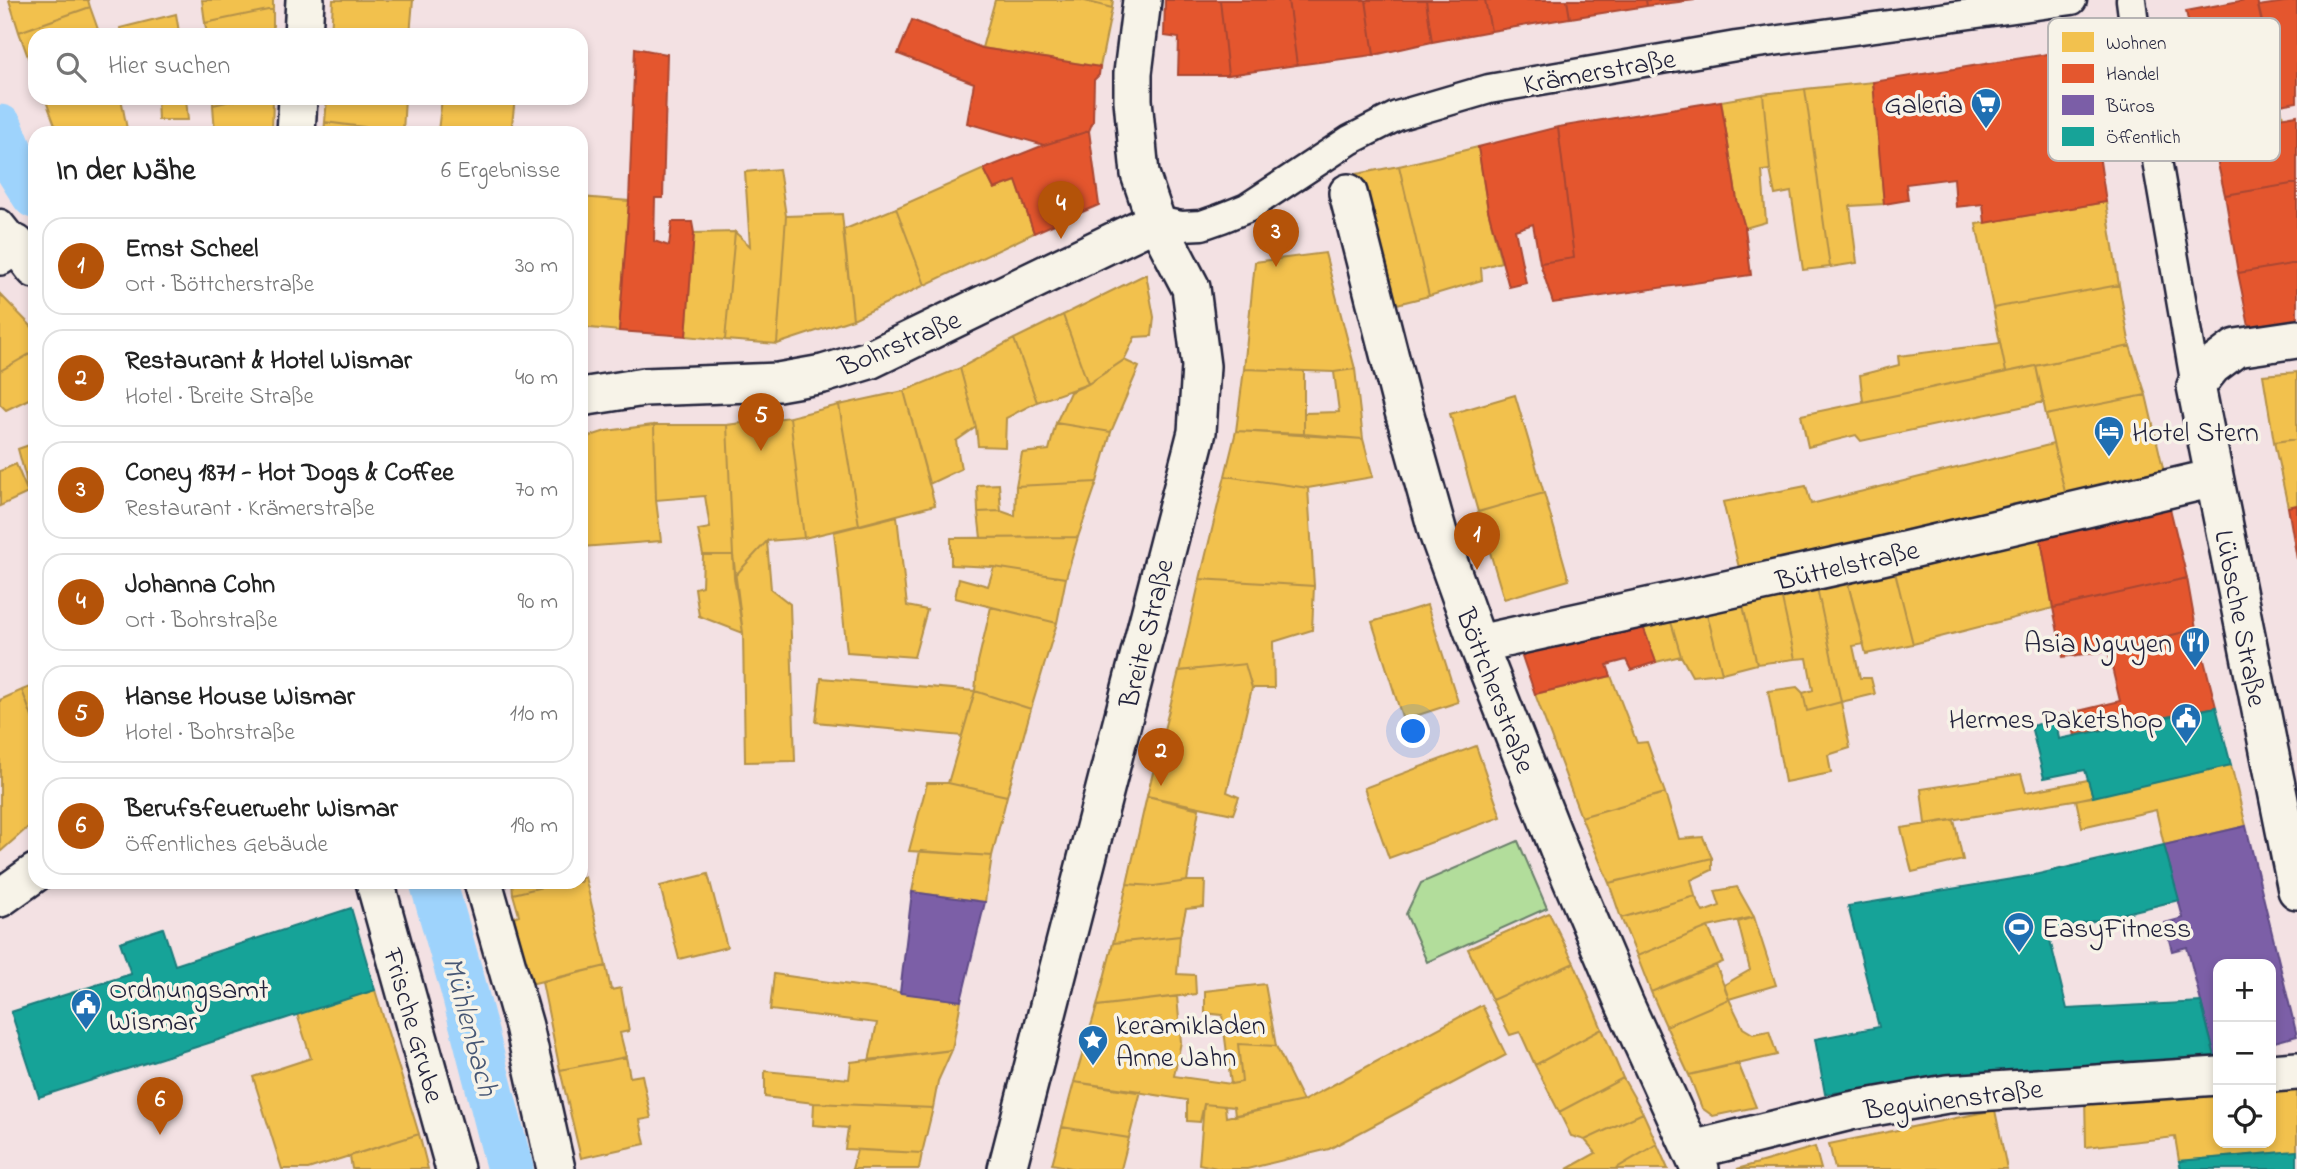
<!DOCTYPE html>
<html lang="de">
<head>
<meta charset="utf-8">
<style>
	:root { --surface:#fff; --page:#f2f2f2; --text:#222; --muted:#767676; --line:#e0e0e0; --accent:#b45309 }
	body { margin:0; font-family:"Indie Flower",sans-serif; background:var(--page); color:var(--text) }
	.controls { position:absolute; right:21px; bottom:21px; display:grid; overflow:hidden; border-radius:14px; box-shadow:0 4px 10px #0003 }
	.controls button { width:63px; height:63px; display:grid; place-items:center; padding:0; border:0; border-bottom:2px solid var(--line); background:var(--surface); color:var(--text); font:35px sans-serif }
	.you { position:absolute; left:1414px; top:732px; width:24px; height:24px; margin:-18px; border:5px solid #fff; border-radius:50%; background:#1a73e8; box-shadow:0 0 0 10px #1a73e833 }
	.badge { display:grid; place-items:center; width:46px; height:46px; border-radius:50%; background:var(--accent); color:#fff; font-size:23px; font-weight:700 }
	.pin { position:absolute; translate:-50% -58px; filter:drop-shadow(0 2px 4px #0008) }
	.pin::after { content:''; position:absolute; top:37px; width:24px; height:21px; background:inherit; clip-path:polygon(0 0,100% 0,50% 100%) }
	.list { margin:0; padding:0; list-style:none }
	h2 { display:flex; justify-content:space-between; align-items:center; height:91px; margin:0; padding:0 28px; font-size:30px }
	h2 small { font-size:23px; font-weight:400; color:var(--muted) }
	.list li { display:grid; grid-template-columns:46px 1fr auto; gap:21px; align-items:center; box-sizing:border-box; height:98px; margin:0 14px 14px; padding:0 14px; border:2px solid var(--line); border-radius:21px }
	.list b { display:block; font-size:26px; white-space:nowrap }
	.list p { margin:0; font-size:23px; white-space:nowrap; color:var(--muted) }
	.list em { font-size:23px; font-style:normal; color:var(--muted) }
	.icon { flex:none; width:38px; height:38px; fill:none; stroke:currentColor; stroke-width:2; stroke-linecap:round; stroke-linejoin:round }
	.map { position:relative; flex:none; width:2297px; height:1169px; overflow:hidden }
	.search { position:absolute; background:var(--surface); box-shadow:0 4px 10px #0003; left:28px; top:28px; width:560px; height:77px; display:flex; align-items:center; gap:18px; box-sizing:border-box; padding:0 24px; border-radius:21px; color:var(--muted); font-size:26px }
	.panel { position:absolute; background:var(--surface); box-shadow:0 4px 10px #0003; left:28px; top:126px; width:560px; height:763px; border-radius:21px }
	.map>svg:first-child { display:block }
</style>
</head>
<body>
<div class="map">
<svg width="2297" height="1169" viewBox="0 0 2297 1169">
	<rect width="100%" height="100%" fill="#f3e1e3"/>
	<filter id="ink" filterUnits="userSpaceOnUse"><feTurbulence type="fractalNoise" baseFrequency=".0143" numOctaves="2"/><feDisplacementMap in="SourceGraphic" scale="14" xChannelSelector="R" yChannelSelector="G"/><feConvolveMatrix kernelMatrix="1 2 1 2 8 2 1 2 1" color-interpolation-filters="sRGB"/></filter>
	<g filter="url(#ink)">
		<path fill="#b2dd9b" stroke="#6a806b" stroke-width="2" d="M1518,841L1547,908L1427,962L1406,914L1421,883Z"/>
		<path fill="#f2c14e" stroke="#b49148" stroke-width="2" d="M9,0H88L90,7L19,32Z
			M202,0H273V9L205,23Z
			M333,0H413L410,35H331Z
			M995,0H1081L1112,8L1100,67L982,48Z
			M1081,0H1113L1112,8Z
			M90,7L100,35H35V67L32,68L19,32Z
			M273,9V35H207L205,23Z
			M176,14L179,32L165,35H121L120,28Z
			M2276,81L2283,118L2210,129L2203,94Z
			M1873,82L1884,204L1850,206L1857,263L1830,267L1805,89Z
			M1805,89L1830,267L1803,270L1791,192L1775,195L1770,170L1763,94Z
			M1763,94L1770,170L1762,171L1766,222L1745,228L1737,200L1721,101Z
			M61,98H121L127,129L107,133H58L46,101Z
			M157,98H186L188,120H158Z
			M213,98H245L213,105Z
			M245,98H273L272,133H215L213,105Z
			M327,98H405L403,132L325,122Z
			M442,98H515L511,133L438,131Z
			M325,122L383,130V133H324Z
			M1478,147L1488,210L1501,262L1481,268L1482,280L1429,296L1399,166Z
			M1399,166L1429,296L1385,307L1351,175Z
			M779,169L786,216L777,344L725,340L735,232L750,246L745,172Z
			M984,169L994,189L1016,181L1034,233L925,285L896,208Z
			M581,197L629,201L619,331L581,327Z
			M2106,202L2119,285L1993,308L1976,224Z
			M896,208L925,285L853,319L843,230Z
			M842,214L853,319L777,344L786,216Z
			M735,232L725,340L686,336L694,233Z
			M1325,253L1355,369L1334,372L1244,369L1255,262Z
			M1146,274L1154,317L1152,336L1135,337L1124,360L1088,384L1063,315Z
			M2119,285L2130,346L2006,372L1993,308Z
			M0,294L35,330V351L0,371Z
			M1063,315L1088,384L1037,402L1014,339Z
			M1014,339L1037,402L1006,418L1005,447L978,446L976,427L960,368Z
			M2000,343L2006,372L1863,402L1860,375L1899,365L1898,356Z
			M2130,346L2146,395L2046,415L2036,366Z
			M35,351V396L6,410L0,404V371Z
			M1124,360L1139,367L1111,432L1056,423L1070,392L1088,384Z
			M2036,366L2044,402L1861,441L1856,435L1808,447L1801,415Z
			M960,368L976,427L956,441L961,469L929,484L904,391Z
			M1244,369L1304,371V434L1236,431Z
			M1355,369L1363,439L1304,434V413L1339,412L1334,372Z
			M2297,372V439L2274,442L2263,375Z
			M904,391L935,505L859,525L839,405Z
			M1515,395L1544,493L1478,512L1450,414Z
			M2146,395L2164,472L2067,500L2046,415Z
			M839,405L859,525L804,538L790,417Z
			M790,417L804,538L767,541L734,577L727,425Z
			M1056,423L1111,432L1097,482L1016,486L1022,453L1049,450Z
			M654,425L656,500L661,541L582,547L581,439L606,431Z
			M654,425H727L733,555H703L698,530L710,528L705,496L656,500Z
			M1236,431L1363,439L1373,477L1308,488L1225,476Z
			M2297,439V505L2288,507L2274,442Z
			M35,443V471L25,475L18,449Z
			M2053,444L2067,500L1741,576L1723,502L1806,486L1811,504Z
			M16,464L28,493L0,506V471Z
			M35,471V510L28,493L25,475Z
			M1225,476L1308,488L1314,586L1200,579Z
			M1097,482L1078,537L981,538L978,512L1001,511L1015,516L1016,486Z
			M999,484L1001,511L978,512L977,485Z
			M1544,493L1569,580L1504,599L1478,512Z
			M897,516L907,606L927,610L914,657L847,652L834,532Z
			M2039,528L2053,608L1913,644L1893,564Z
			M1078,537L1066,578L994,567L951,565V538Z
			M767,541L771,589L790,604L795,761L745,762L743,633L734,577Z
			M703,555H733L743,633L699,616L695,588L702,586Z
			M1893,564L1913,644L1866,654L1846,576Z
			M994,567L1066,578L1057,623L955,598L959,578L988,586Z
			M1846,576L1864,644L1853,646L1860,678H1871L1875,694L1841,702L1816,583Z
			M1200,579L1314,586L1312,630L1273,642L1274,688H1252L1245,664L1179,671Z
			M1816,583L1841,702L1807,711L1803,693L1813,690L1807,658L1795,659L1780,590Z
			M1780,590L1795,659L1757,664L1742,602Z
			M1742,602L1757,664L1722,673L1706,610Z
			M1427,605L1458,702L1403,720L1372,622Z
			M991,607L1057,623L1031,709L975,691L978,662Z
			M1706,610L1722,673L1692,676L1681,656L1669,615Z
			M1669,615L1681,656L1656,662L1641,621Z
			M1245,664L1252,688L1227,792L1239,797L1233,814L1147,796L1179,671Z
			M1611,676L1637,743L1647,742L1665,793L1581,817L1535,694Z
			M821,678L975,691L962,736L816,722Z
			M35,685V725L22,690Z
			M1797,687L1803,693L1807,711L1841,702L1850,748L1828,755L1831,773L1785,782L1768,691Z
			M22,690L35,725V821L0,852V700Z
			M975,691L1031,709L1007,796L948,783Z
			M1476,746L1501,817L1389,858L1364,788Z
			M2231,765L2246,826L2164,845L2156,810L2082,827L2076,800Z
			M2021,774L2026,792L2088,780L2093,797L1925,824L1921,789Z
			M927,783H948L1007,796L992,856L909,851Z
			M1665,793L1679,839L1703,837L1712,858L1609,883L1581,817Z
			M1147,796L1199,809L1187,881L1154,886L1127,884Z
			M1954,820L1963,860L1912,872L1901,828Z
			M920,851L992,856L985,902L912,892Z
			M1712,858V870L1691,880L1695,896L1621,918L1609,883Z
			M708,874L727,947L679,959L660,886Z
			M585,877L606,966L530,984L514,917L519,915L513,894L563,882H581V878Z
			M1187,881H1205L1204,907L1186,909L1180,936L1113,943L1127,884L1154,886Z
			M512,882H563L513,894Z
			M1737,887L1754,917L1708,927L1637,956L1621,918L1695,896L1703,912L1720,906L1715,891Z
			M1549,913L1574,963L1492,1000L1468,949Z
			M1754,917L1776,985L1729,999L1724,985L1750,970L1738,922Z
			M1708,927L1723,962L1651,992L1637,956Z
			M1180,936L1177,974L1195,975L1196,994L1097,1006L1113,943Z
			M1574,963L1602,1029L1535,1065L1520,1032L1510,1035L1492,1000Z
			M1716,965L1729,999L1666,1026L1651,992Z
			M606,966L611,990L621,988L629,1031L620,1033L626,1057L560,1070L542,982Z
			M774,974L961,1001L952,1050L869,1061L877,1023L770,1010Z
			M1265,984L1276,1046L1238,1044L1242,1082L1231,1084L1222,1015L1205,1013V991Z
			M375,990L419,1134L308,1169H282L253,1077L311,1058L297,1014Z
			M1177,996L1181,1042L1174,1076L1231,1084L1242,1082L1238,1044L1276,1046L1303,1101L1235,1116L1234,1107L1204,1104L1200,1122L1187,1121V1100L1074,1082L1097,1006Z
			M1729,999L1743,1028L1753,1034L1769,1031L1777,1055L1689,1075L1666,1026Z
			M1482,1005L1506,1055L1329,1149L1247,1169H1221L1199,1164L1204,1104L1225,1106L1226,1117L1303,1101Z
			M1602,1029L1623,1078L1559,1112L1535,1065Z
			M952,1050L938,1081L933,1108L814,1103L765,1097V1071L849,1079L851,1062Z
			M626,1057L630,1077L642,1075L651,1118L640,1120L645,1144L581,1158L560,1070Z
			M1738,1063L1756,1107L1713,1116L1702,1108L1689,1075Z
			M1623,1078L1643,1113L1585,1140L1571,1136L1559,1112Z
			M1074,1082L1141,1091L1129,1138L1062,1127Z
			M2297,1089V1151L2179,1161L2175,1137L2086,1147L2085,1097L2218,1092V1143H2271V1090Z
			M814,1103L933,1108L922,1153L845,1149L848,1128L813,1125Z
			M1995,1110L2007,1169H1835L1829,1144Z
			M1643,1113L1657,1144L1615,1169H1567L1596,1153L1585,1140Z
			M1062,1127L1129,1138L1121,1169H1076L1052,1164Z
			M419,1134L428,1169H352L350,1156Z
			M1657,1144L1668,1169H1615Z
			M1815,1147L1821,1169H1737Z
			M857,1150L922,1153L919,1169H852Z"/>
		<path fill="#e4572e" stroke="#aa4732" stroke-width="2" d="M1165,0H1220L1228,75H1178L1179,38L1164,36Z
			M1220,0H1288L1297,65L1228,75Z
			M1288,0H1366L1374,55L1297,65Z
			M1366,0H1426L1432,42L1374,55Z
			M1426,0H1485L1491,31L1432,42Z
			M1485,0H1567L1570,18L1491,31Z
			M1567,0H1646L1647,6L1570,18Z
			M1646,0H1695L1647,6Z
			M2245,0H2257L2276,81L2203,94L2186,11Z
			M2297,0V102L2280,105L2258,6Z
			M912,20L982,48L1100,67L1099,75L1094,80L1093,121L1089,131L1044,145L967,123L974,83L898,54Z
			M635,48L667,54L663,198H655L654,241L669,246L672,222H692L694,233L686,336L619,331L629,201Z
			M2066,51L2086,66L2106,202L1985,223L1983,204L1956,207L1954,178L1906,184L1908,200L1884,204L1873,82Z
			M1721,101L1737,200L1745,228L1751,275L1553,303L1540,263L1574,258L1558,127Z
			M2297,115V183L2225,195L2210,129Z
			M1558,127L1574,258L1540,263L1533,224L1515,230L1526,283L1509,287L1488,210L1478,147Z
			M1089,131L1099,205L1034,233L1016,181L994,189L984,169L1044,145Z
			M2297,183V263L2238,273L2225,195Z
			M2297,263V332L2251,336L2238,273Z
			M2168,500L2187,578L2053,608L2039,528Z
			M2297,505V559L2288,507Z
			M2187,578L2196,629L2108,651L2063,657L2053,608Z
			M1641,621L1656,662L1631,670L1626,660L1607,665L1611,676L1535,694L1520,650Z
			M2196,629L2216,707L2075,736L2070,713L2120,701L2108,651Z"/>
		<path fill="#7b5ea7" stroke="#604c87" stroke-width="2" d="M2246,826L2297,1036L2271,1043V964H2218V1056L2215,1057L2187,947L2172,951L2168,936L2165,923L2183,918L2164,845Z
			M912,892L985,902L961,1001L900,993Z"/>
		<path fill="#17a398" stroke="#1a7c7c" stroke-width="2" d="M2216,707L2231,765L2093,797L2085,770L2044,778L2031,726L2056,720L2059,739Z
			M2164,845L2179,900L2048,932L2067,1009L2201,1002L2215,1057L1971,1076L1825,1094L1815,1039L1879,1027L1848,906L2030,876Z
			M351,908L375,990L39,1097L11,1012L131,974L120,942L163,928L175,965Z
			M2297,1151V1169H2181L2179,1161Z"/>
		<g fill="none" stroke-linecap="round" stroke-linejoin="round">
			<path stroke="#9ed3fc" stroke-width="47" d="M0,128L13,160L35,195
				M433,882L464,990L510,1169"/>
			<g stroke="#22223b" stroke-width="33">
				<path id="pedestrian" d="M2131,0L2136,39L2196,386
					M1156,221L1181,226L1202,225L1222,218L1247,208L1350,140L1397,116L1489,89L1736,46L2072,0
					M0,224L16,244"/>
			</g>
			<g stroke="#22223b" stroke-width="42">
				<path id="minor" d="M303,35L305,0
					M296,133L298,98
					M1348,193L1400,397L1438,533L1478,644L1560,852L1625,1005L1700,1169
					M0,256L16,244L35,269
					M2297,339L2236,348L2212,366L2196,386L2297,890
					M581,397L644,387L778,382L823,374L869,360L1156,221
					M1478,644L1882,556L2214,478
					M375,882L455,1169
					M483,882L524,1026L556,1169
					M0,898L35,873
					M2271,1073L2297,1071
					M1692,1150L1850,1111L1947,1094L2218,1076
					M1007,1169L1197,432L1201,366L1191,288L1156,221L1140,174L1133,100V73L1142,0"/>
			</g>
			<use href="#pedestrian" stroke="#f7f3e8" stroke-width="28"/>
			<use href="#minor" stroke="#f7f3e8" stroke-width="37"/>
		</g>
	</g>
	<defs>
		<g id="supermarket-pin" transform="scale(1.575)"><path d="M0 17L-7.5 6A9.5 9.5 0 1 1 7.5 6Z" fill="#1f6fb2" stroke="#f7f3e8"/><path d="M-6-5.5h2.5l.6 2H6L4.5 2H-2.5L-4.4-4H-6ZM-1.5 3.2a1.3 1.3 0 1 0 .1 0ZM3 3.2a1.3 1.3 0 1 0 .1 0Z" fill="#fff"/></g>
		<g id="hotel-pin" transform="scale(1.575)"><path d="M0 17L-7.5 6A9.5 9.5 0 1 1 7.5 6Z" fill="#1f6fb2" stroke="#f7f3e8"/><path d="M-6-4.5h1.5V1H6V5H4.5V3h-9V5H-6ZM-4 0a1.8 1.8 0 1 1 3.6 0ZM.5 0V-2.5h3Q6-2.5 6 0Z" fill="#fff"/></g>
		<g id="restaurant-pin" transform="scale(1.575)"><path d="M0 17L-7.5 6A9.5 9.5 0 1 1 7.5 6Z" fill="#1f6fb2" stroke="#f7f3e8"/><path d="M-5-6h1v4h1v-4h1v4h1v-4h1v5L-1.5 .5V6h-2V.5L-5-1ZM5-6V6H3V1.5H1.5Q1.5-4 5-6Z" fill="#fff"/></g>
		<g id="civic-pin" transform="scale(1.575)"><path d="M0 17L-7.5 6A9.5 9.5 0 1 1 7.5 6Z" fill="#1f6fb2" stroke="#f7f3e8"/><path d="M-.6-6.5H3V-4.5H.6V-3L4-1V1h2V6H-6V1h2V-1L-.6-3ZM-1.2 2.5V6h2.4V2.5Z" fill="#fff"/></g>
		<g id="stadium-pin" transform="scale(1.575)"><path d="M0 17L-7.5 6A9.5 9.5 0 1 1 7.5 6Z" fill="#1f6fb2" stroke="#f7f3e8"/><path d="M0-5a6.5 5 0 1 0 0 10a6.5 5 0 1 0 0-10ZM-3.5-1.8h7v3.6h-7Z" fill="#fff"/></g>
		<g id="sight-pin" transform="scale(1.575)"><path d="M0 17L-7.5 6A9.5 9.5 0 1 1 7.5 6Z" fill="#1f6fb2" stroke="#f7f3e8"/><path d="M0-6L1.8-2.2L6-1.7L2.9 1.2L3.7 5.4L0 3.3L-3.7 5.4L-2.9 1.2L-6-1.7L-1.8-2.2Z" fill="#fff"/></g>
	</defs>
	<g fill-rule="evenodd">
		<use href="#supermarket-pin" x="1986" y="103"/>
		<use href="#hotel-pin" x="2109" y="431"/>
		<use href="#restaurant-pin" x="2195" y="642"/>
		<use href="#civic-pin" x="2186" y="718"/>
		<use href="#stadium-pin" x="2019" y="927"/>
		<use href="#civic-pin" x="86" y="1004"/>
		<use href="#sight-pin" x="1093" y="1040"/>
	</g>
	<g text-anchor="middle" stroke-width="7" stroke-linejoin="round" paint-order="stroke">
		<g font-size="28" fill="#22223b" stroke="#f7f3e8">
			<text transform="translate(1599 70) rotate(-10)" y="10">Krämerstraße</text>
			<text transform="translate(899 342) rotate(-23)" y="10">Bohrstraße</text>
			<text transform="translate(1847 564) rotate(-13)" y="10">Büttelstraße</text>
			<text transform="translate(2242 618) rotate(79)" y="10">Lübsche Straße</text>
			<text transform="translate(1145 633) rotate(-76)" y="10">Breite Straße</text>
			<text transform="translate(1497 690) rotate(69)" y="10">Böttcherstraße</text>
			<text transform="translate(415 1025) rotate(74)" y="10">Frische Grube</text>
			<text transform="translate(1953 1098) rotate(-7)" y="10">Beguinenstraße</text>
		</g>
		<g font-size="28" fill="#22223b" stroke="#f7f3e8" text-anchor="start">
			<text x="1963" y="113" text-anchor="end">Galeria</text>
			<text x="2132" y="441">Hotel Stern</text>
			<text x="2172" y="652" text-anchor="end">Asia Nguyen</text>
			<text x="2163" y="728" text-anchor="end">Hermes Paketshop</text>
			<text x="2042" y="937">EasyFitness</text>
			<text x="109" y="998">Ordnungsamt<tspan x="109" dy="32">Wismar</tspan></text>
			<text x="1116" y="1034">keramikladen<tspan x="1116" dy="32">Anne Jahn</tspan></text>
		</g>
		<g font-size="30" font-style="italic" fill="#475775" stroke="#f7f3e8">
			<text transform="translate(471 1026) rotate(75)" y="10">Mühlenbach</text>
		</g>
	</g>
	<rect x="2048" y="18" width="232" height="143" rx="10" fill="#f7f3e8" stroke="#b7b4b4" stroke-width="2"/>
	<rect x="2062" y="32" width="32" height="20" fill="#f2c14e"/>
	<rect x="2062" y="64" width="32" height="19" fill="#e4572e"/>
	<rect x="2062" y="95" width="32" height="20" fill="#7b5ea7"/>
	<rect x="2062" y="127" width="32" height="19" fill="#17a398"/>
	<g font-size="19" fill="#22223b">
		<text x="2106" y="49">Wohnen</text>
		<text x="2106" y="80">Handel</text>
		<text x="2106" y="112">Büros</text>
		<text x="2106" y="143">Öffentlich</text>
	</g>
</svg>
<div class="controls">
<button>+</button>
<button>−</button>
<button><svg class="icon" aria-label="locate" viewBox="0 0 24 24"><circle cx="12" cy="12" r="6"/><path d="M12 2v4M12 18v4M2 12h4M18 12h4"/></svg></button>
</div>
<div class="you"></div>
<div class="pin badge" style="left:1477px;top:570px">1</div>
<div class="pin badge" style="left:1161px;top:786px">2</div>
<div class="pin badge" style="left:1276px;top:267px">3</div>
<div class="pin badge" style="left:1061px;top:239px">4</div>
<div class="pin badge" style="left:761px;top:451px">5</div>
<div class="pin badge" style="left:160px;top:1135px">6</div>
<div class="search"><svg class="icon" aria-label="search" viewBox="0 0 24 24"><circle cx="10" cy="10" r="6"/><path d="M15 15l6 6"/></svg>Hier suchen</div>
<section class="panel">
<h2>In der Nähe<small>6 Ergebnisse</small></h2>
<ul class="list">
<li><span class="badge">1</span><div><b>Ernst Scheel</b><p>Ort · Böttcherstraße</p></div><em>30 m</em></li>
<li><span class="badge">2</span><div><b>Restaurant &amp; Hotel Wismar</b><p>Hotel · Breite Straße</p></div><em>40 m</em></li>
<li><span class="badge">3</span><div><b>Coney 1871 - Hot Dogs &amp; Coffee</b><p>Restaurant · Krämerstraße</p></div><em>70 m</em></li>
<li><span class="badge">4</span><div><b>Johanna Cohn</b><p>Ort · Bohrstraße</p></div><em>90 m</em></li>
<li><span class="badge">5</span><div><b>Hanse House Wismar</b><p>Hotel · Bohrstraße</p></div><em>110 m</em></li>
<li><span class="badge">6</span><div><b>Berufsfeuerwehr Wismar</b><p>Öffentliches Gebäude</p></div><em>190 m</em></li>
</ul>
</section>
</div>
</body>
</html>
